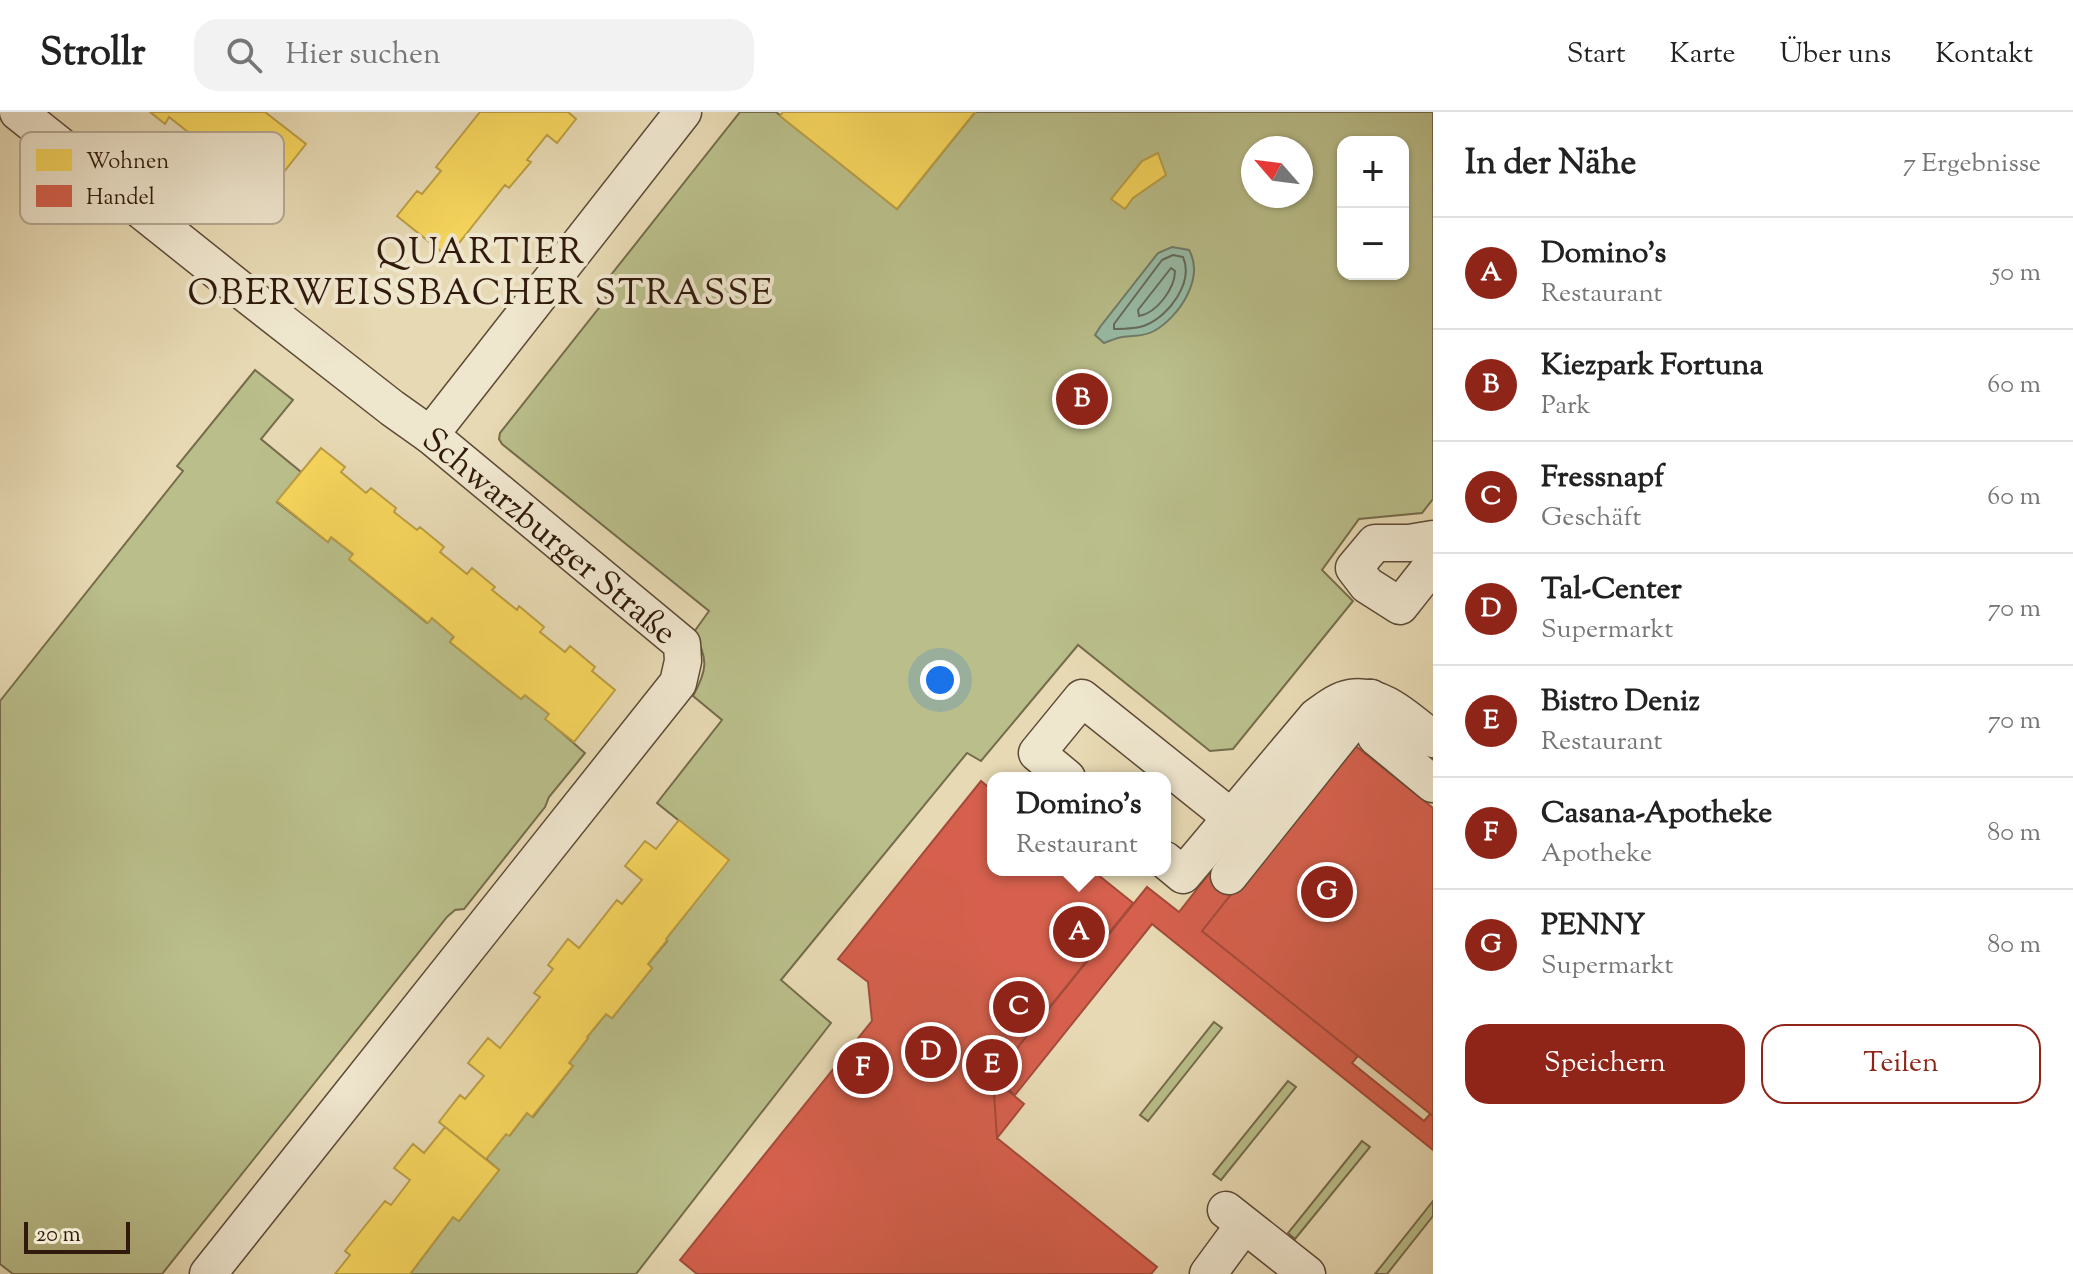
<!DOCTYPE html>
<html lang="de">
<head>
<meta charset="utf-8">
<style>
	:root { --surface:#fff; --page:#f2f2f2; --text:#222; --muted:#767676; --line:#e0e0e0; --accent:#8f2418 }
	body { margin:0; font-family:"Sorts Mill Goudy",serif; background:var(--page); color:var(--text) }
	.controls { position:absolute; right:24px; top:24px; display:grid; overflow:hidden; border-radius:16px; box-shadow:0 2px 6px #0004 }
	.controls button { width:72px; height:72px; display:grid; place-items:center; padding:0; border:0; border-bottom:2px solid var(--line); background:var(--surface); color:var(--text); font:40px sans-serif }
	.compass { position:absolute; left:1241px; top:24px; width:72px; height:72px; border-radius:50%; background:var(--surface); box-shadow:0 2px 6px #0004; rotate:298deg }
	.scale { position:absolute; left:24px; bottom:20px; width:106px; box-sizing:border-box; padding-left:8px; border:4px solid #311a0c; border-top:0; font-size:22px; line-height:28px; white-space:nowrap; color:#311a0c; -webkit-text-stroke:6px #efe6ce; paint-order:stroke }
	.you { position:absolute; left:940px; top:568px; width:28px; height:28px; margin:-20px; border:6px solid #fff; border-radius:50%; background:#1a73e8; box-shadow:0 0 0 12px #1a73e833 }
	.badge { display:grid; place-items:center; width:52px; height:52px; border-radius:50%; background:var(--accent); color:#fff; font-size:26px; font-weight:700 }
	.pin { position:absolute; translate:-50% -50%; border:4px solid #fff; box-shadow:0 2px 8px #0006 }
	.popup { position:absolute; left:987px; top:660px; width:184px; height:104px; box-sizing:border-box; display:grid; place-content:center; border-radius:16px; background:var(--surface); filter:drop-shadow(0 2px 6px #0005); font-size:26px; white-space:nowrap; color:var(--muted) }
	.popup b { font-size:30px; color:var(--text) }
	.popup::after { content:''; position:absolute; left:50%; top:100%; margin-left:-16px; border:16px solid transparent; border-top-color:var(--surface) }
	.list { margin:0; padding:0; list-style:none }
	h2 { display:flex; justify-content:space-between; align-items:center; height:104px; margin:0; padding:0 32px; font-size:34px }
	h2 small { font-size:26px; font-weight:400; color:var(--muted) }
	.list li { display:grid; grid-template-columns:52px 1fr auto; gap:24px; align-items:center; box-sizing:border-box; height:112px; padding:0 32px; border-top:2px solid var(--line) }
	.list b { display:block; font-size:30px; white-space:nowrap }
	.list p { margin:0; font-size:26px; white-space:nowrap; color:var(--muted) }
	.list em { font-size:26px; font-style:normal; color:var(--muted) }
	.actions { display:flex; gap:16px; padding:24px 32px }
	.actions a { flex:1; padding:18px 0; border:2px solid var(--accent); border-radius:24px; text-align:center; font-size:28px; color:var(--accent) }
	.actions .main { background:var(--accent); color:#fff }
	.icon { flex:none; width:44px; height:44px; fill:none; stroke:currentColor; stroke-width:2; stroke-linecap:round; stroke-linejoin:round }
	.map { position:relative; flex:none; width:1433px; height:1162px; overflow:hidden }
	header { display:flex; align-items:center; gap:48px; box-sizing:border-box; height:112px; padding:0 40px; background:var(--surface); border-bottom:2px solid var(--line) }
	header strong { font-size:38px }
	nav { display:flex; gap:44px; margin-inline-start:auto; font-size:28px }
	.search { width:560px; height:72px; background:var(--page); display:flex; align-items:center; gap:20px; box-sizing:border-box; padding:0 28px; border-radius:24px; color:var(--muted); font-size:30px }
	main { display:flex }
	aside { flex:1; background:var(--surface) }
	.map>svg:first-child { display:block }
</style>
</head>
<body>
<header>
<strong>Strollr</strong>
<div class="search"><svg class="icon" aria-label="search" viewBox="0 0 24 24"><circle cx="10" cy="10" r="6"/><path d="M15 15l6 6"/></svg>Hier suchen</div>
<nav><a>Start</a><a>Karte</a><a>Über uns</a><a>Kontakt</a></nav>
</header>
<main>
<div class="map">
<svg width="1433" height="1162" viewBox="0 0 1433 1162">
	<rect width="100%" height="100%" fill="#e7d9b3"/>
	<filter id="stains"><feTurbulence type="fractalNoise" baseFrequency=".0025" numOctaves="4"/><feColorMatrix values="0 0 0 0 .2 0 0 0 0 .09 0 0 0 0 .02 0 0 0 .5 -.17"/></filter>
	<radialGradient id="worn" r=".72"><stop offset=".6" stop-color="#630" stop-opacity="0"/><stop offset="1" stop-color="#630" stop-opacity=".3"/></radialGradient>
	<path fill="#b9be8a" stroke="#756c4b" stroke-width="2" fill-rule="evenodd" d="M740,0H776L897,97L975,0H1433V387L1422,401L1359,407L1322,458L1353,489L1233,637L1210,639L1078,533L981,649L967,641L781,868L831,911L636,1162H410L453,1105L459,1109L499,1058L486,1047L506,1022L510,1023L527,1001L533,1005L573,954L569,951L588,926L587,925L606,902L612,906L652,856L648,852L667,829L666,827L728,748L657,691L722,608L693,584C708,557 708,547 694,520L709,499L502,332L499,327L500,321L606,187L603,173ZM1343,30H1403V162H1343ZM1253,36H1301V84H1253Z
		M255,258L293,288L261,327L301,360L277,390L328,430L331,425L353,442L350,448L427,511L432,506L454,524L450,530L521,587L525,583L549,602L546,607L585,641L549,685L545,695L464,797L455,798L447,805L162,1162H13L0,1152V589L183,359L177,354Z
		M1214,910L1222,916L1148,1009L1140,1003Z
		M1288,969L1296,975L1221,1068L1213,1062Z
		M1362,1029L1370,1035L1295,1127L1288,1121Z
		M1433,1089V1104L1387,1162H1375Z"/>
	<path fill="#98bba6" stroke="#6f7b68" stroke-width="2" d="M1172,135L1189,138C1205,166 1179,205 1154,219C1144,225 1133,223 1122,225C1116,226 1110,229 1104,231L1095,223L1100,215L1158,141Z"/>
	<path fill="#f6d55c" stroke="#bb9d44" stroke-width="2" d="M150,0H265L306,32L260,90L237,72L243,64L219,45L214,51L188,31L193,24L169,5L165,12Z
		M480,0H568L576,7L557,31L547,23L527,48L531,50L509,76L505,73L448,145L397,104L417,79L422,82L441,59L436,55Z
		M783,0H975L897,97L780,4Z
		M1158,41L1166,63L1133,86L1125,97L1111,87L1142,49Z
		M321,336L345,355L341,360L366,381L371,376L396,396L394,400L417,418L420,415L444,435L440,440L467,462L472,456L495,475L492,478L517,498L519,494L544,515L540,520L565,540L570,534L595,555L592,559L615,578L574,630L545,607L549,602L525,583L521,587L450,530L454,525L432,506L428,511L349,447L353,442L331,425L328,430L277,389Z
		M679,708L729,748L666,827L667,828L648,852L652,856L612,906L606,902L587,925L588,926L569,951L573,954L532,1005L527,1001L509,1024L506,1022L486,1047L439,1010L460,983L465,987L484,964L468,951L488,926L500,936L540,885L534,881L553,857L548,853L568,827L579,836L617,788L622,792L642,768L625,754L645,729L656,737Z
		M445,1015L499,1058L459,1109L453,1105L410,1162H335L350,1143L345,1139L385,1089L391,1093L410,1068L394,1056L413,1032L424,1041Z"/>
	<path fill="#d6604d" stroke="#a44b3a" stroke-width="2" d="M1352,631L1433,696V1004L1202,819Z
		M981,669L993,679V758H1092L1133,791L993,966L997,1026L1157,1155L1151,1162H697L680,1148L872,909L868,870L838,847Z
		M1216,753L1239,772L1202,819L1358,944L1352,951L1424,1009L1430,1002L1433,1004V1038L1152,812L1015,983L993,966L1147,775L1179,800Z
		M993,966L1024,992L997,1026Z"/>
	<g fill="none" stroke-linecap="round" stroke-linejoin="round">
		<path stroke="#646a59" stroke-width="2" d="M1173,143L1183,145C1194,170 1169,204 1146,213C1137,217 1124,217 1114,217V212L1162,148Z
			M1171,156L1175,159C1175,176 1157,201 1139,204L1138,198Z"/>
		<g stroke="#5e4a36" stroke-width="39">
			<g id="minor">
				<path id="s1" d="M18,0L241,178L392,296L430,323L682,532L683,549L678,571L208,1162"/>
				<path d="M430,323L683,0"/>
				<path d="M1433,427L1409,431H1375L1354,456L1367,473L1400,494L1433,452"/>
				<path d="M1371,586L1376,625L1433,672"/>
				<path d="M1067,666L1037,641L1082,586L1232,706"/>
				<path d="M1165,748L1183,763L1316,605C1326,598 1338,588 1350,586C1382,580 1409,609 1433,627"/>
				<path d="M1229,764L1371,586"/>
				<path d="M1226,1098L1307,1162"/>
				<path d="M1208,1162L1244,1113"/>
			</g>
		</g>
		<use href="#minor" stroke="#efe6ce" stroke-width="36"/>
	</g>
	<g text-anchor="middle" stroke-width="8" stroke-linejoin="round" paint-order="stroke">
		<g font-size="34" fill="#311a0c" stroke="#efe6ce">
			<text dy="12" stroke="none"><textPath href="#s1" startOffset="680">Schwarzburger Straße</textPath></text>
		</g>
		<g font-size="36" letter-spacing="2" fill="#311a0c" stroke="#efe6ce">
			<text x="481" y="151">QUARTIER<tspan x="481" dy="41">OBERWEISSBACHER STRASSE</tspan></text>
		</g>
	</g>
	<rect x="20" y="20" width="264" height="92" rx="12" fill="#efe6ce" stroke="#b6a994" stroke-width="2"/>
	<rect x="36" y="37" width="36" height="22" fill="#f6d55c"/>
	<rect x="36" y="73" width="36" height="22" fill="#d6604d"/>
	<g font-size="22" fill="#311a0c">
		<text x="86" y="56">Wohnen</text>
		<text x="86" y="92">Handel</text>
	</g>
	<rect width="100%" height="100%" filter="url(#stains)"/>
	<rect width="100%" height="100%" fill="url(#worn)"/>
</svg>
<div class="controls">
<button>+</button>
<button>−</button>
</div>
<svg class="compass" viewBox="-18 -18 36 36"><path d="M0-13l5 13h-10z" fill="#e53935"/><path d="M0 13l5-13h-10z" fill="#767676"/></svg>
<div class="scale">20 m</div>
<div class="you"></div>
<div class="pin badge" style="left:1079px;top:820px">A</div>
<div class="popup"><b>Domino's</b>Restaurant</div>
<div class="pin badge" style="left:1082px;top:287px">B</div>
<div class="pin badge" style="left:1019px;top:895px">C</div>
<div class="pin badge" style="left:931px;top:940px">D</div>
<div class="pin badge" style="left:992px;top:953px">E</div>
<div class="pin badge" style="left:863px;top:956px">F</div>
<div class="pin badge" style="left:1327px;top:780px">G</div>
</div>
<aside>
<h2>In der Nähe<small>7 Ergebnisse</small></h2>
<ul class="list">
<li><span class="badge">A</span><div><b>Domino's</b><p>Restaurant</p></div><em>50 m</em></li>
<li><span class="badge">B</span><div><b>Kiezpark Fortuna</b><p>Park</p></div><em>60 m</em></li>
<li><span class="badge">C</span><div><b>Fressnapf</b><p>Geschäft</p></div><em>60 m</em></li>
<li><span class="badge">D</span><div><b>Tal-Center</b><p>Supermarkt</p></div><em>70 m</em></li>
<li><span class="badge">E</span><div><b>Bistro Deniz</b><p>Restaurant</p></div><em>70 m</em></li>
<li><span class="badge">F</span><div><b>Casana-Apotheke</b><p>Apotheke</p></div><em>80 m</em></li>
<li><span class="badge">G</span><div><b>PENNY</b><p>Supermarkt</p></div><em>80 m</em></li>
</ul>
<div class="actions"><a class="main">Speichern</a><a>Teilen</a></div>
</aside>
</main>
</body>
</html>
